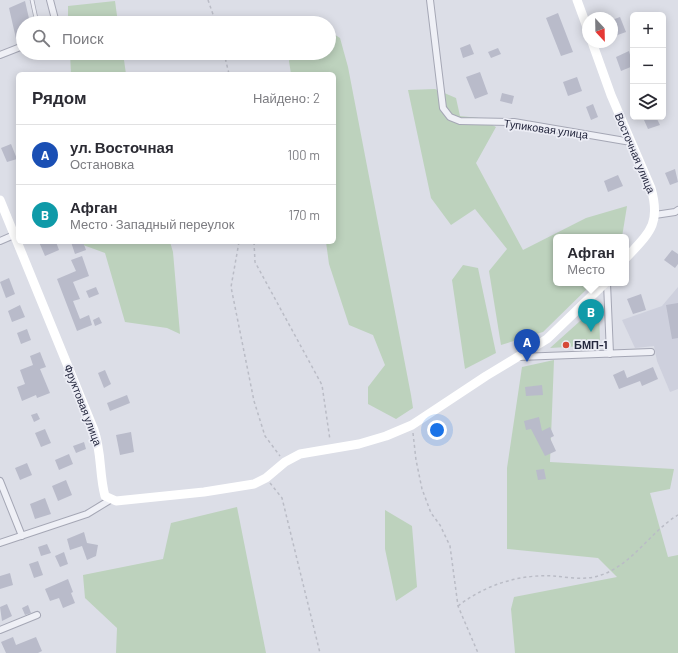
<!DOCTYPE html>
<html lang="ru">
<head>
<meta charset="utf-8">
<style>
	:root { --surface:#fff; --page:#f7f7f7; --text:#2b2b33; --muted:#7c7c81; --line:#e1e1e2; --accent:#d93025 }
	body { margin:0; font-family:Barlow,sans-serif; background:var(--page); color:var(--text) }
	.controls { position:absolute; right:12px; top:12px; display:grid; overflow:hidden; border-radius:6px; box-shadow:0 2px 10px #0003 }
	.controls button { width:36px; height:36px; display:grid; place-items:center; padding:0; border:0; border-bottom:1px solid var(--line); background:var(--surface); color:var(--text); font:20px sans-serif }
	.compass { position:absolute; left:582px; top:12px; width:36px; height:36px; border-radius:50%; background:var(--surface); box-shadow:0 2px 10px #0003; rotate:158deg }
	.you { position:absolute; left:437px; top:430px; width:14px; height:14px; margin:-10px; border:3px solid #fff; border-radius:50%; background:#1a73e8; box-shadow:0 0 0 6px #1a73e833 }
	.badge { display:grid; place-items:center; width:26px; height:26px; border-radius:50%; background:var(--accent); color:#fff; font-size:13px; font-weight:700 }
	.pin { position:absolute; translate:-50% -33px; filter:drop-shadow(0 1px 2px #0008) }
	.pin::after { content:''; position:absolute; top:21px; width:14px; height:12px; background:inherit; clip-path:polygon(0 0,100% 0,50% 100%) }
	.popup { position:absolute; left:553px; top:234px; width:76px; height:52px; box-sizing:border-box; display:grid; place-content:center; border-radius:6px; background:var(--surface); filter:drop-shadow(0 1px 3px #0005); font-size:13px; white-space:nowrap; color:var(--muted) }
	.popup b { font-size:15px; color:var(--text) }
	.popup::after { content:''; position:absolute; left:50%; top:100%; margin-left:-8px; border:8px solid transparent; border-top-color:var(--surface) }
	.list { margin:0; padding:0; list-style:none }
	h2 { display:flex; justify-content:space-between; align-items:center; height:52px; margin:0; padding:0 16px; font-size:17px }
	h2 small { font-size:13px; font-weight:400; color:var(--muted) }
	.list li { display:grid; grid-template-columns:26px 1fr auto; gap:12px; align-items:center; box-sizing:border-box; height:60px; padding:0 16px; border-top:1px solid var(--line) }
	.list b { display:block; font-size:15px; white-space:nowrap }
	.list p { margin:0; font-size:13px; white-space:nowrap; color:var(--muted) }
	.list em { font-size:13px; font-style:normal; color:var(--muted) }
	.icon { flex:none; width:22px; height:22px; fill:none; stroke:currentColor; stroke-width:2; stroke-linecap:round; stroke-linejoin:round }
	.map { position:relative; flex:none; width:678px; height:653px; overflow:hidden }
	.search { position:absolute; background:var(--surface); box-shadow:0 2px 10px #0003; left:16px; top:16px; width:320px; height:44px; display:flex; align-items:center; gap:10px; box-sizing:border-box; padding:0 14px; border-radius:22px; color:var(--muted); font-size:15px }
	.panel { position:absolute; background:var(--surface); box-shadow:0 2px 10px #0003; left:16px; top:72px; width:320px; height:172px; border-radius:6px }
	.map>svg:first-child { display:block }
</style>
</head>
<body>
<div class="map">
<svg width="678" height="653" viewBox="0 0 678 653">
	<rect width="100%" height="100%" fill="#dcdee7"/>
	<path fill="#ced0dd" d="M678,287V389L670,392L657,361L654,346L635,348L622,320L662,306Z"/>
	<path fill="#bdd2bd" d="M115,1L118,23H68V6Z
		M329,31L340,38L348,67L411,395L413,408L396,419L368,404V387L385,365L373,335L349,325L329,264L326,242H334V74H291L289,61L292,53H329Z
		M70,53H123L126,74H71Z
		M435,89L456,98L460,116L479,118L496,127L476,163L523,250L586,218L627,206L622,237H556V283H593L543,332L501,345L489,271L507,249L475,209L451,225L431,198L408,90Z
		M75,242H170L173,252L180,334L167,328L125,322L105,253Z
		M463,265L478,268L496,353L465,369L452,280Z
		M599,304L600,345L550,348Z
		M554,360L550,462L674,469L670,489L650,493L668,557L678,555V653H515L511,609L514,597L617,577L598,558L507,549V468L522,367Z
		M237,507L266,653H116L117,628L85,598L83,575L163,559L171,523Z
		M385,510L412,526L417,587L396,601L385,549Z"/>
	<path fill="#b9bbca" d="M25,1L30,23H23V41L17,43L9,8Z
		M558,13L573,52L561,56L546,18Z
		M620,17L626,32L612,37V20Z
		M470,44L474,54L463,58L460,48Z
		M498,48L501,54L491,58L488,52Z
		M629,51L633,66L621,71L616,57Z
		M480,72L488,94L475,99L466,77Z
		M577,77L582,91L568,96L563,82Z
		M502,93L514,96L512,104L500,101Z
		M593,104L598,117L591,120L586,107Z
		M651,117H656L660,125L648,129L644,120Z
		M11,144L17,159L7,162L1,148Z
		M675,169L678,182L670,185L665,173Z
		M618,175L623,186L608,192L604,181Z
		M39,242H56L59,250L45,256Z
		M71,242H83L86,250L75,254Z
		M672,250L678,254V264L675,268L664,260Z
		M82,256L89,276L73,282L80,299L73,301L80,319L89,315L92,325L77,331L57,279L76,271L71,260Z
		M9,278L15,294L6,298L0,282Z
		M96,287L99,294L89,298L86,291Z
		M641,294L646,310L633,314L627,299Z
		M678,303V338L672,339L666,305Z
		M20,305L25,317L12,322L8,311Z
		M99,317L102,323L95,326L93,320Z
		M27,329L31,340L21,344L17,333Z
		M40,352L46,367L40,369L50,393L37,398L36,395L22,401L17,387L25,384L20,370L33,365L30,356Z
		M653,367L658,379L642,386L640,381L619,389L613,375L624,370L627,378Z
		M105,370L111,384L104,388L98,373Z
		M542,385L543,395L526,396L525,387Z
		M127,395L130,403L110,411L107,403Z
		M37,413L40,419L34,422L31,415Z
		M539,417L542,431L550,427L554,436L550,438L556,451L545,456L531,429L526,430L524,421Z
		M45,429L51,443L41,447L35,433Z
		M131,432L134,452L120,455L116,435Z
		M84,442L86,449L76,453L73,446Z
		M69,454L73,464L59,470L55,460Z
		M27,463L32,475L20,480L15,468Z
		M544,469L546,479L538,480L536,470Z
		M66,480L72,495L58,501L52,486Z
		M45,498L51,514L35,519L30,504Z
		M84,532L87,543L98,545L96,556L87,560L82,546L70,550L67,539Z
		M47,544L51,553L41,556L38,547Z
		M64,552L68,564L60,567L55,556Z
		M38,561L43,575L34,578L29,564Z
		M10,573L13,585L0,589V576Z
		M68,579L73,592L71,593L75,603L63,608L59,598L50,601L45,589Z
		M7,604L12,616L2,621L0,607Z
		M28,605L31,613L25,615L22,608Z
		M13,637L16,645L36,637L42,651L38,653H6L1,642Z"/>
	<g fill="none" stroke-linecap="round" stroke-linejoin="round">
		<g stroke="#a5a7b5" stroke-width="4.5">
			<path id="lane" d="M32,0L37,23"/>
		</g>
		<g stroke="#a5a7b5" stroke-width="8">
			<path id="street" d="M50,0L56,23
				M430,0L443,108L450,117L460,121L514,122L631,142
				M0,55L23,46
				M655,215L675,212L678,210
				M0,241L14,235
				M607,283L610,354
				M519,357L651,352
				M0,481L22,536
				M0,543L87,514L110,500
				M0,630L37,615"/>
		</g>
		<path stroke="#babcc6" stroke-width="1.5" stroke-dasharray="3 3" stroke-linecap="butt" d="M208,0L216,23
			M224,53L229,74
			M239,242L231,287L254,401L265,436L280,456
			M254,242L255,262L322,385L330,440
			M413,433L416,460L422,489L431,513L440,525L450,546L458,606L478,653
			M270,483L282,498L320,653
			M458,606C485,585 519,574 553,576C568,577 586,581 601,575C632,565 651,531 678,515"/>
		<use href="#lane" stroke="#eff0f6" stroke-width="3"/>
		<use href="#street" stroke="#eff0f6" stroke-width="6"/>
		<path stroke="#fff" stroke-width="9" d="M577,0L588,30
			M592,42L611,95L651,188C661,224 650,232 626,258
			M0,200L94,430C102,453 99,474 105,496L116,501L204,492L254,484L266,478L285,462L300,454L359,444L386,436L412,425L486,376L547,339L605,283"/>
	</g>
	<circle fill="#d64938" stroke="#ecedf5" stroke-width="1.5" cx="566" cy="345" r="4"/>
	<g text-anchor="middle" stroke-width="3.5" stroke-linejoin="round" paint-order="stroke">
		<g font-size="11" fill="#25283f" stroke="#ecedf5">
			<text transform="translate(546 129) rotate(8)" y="4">Тупиковая улица</text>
			<text transform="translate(635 153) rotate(67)" y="4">Восточная улица</text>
			<text transform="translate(83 405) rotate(69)" y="4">Фруктовая улица</text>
		</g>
		<g font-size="11" font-weight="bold" fill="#25283f" stroke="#ecedf5" text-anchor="start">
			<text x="574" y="349">БМП-1</text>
		</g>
	</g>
</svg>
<div class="controls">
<button>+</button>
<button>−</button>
<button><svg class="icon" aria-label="layers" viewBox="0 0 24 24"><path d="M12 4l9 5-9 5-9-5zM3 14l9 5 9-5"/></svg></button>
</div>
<svg class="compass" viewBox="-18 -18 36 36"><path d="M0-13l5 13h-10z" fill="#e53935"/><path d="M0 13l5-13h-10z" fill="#7c7c81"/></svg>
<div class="you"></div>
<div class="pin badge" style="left:527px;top:362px;background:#1a4fb4">A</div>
<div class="pin badge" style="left:591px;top:332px;background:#0f9aa8">B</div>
<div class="popup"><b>Афган</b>Место</div>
<div class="search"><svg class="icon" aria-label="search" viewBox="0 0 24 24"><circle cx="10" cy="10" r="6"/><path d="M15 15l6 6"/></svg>Поиск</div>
<section class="panel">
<h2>Рядом<small>Найдено: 2</small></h2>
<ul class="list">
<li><span class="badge" style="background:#1a4fb4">A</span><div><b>ул. Восточная</b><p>Остановка</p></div><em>100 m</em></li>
<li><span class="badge" style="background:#0f9aa8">B</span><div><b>Афган</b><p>Место · Западный переулок</p></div><em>170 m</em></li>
</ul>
</section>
</div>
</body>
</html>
